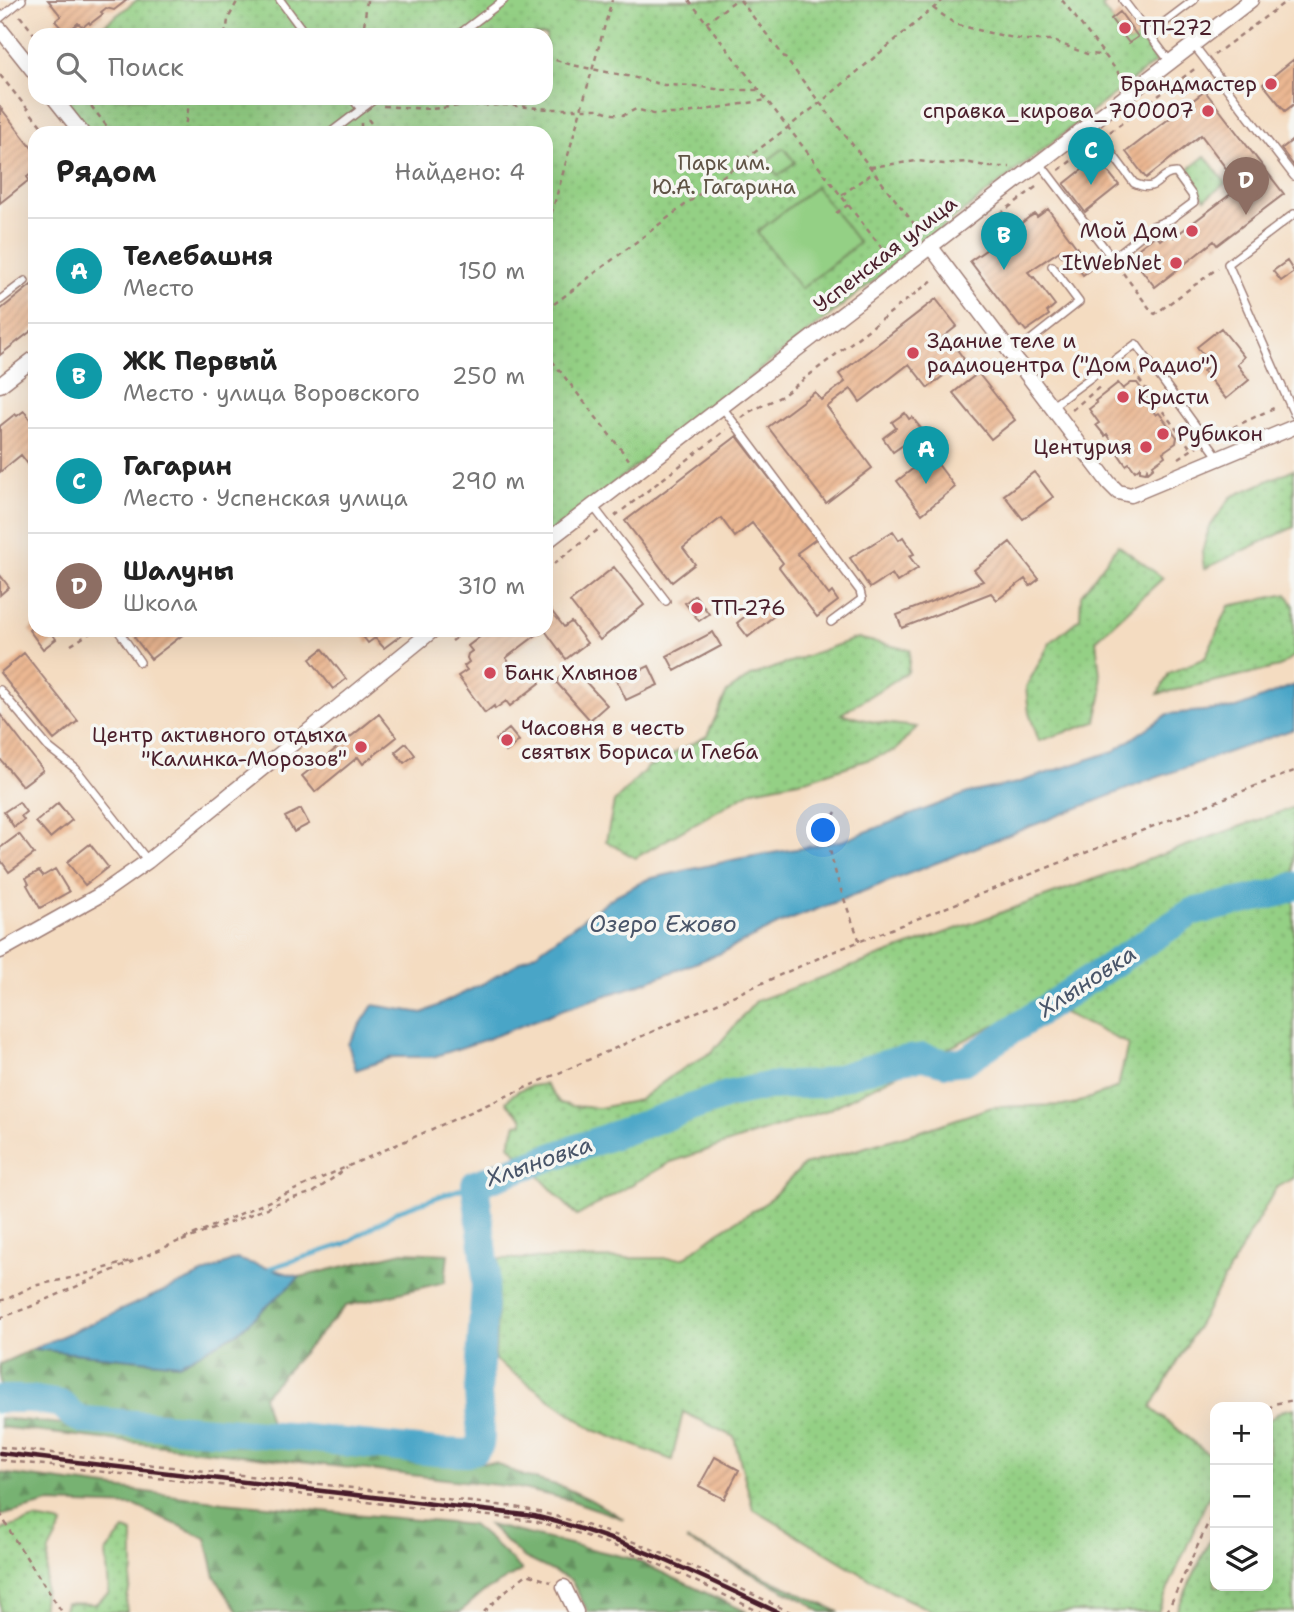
<!DOCTYPE html>
<html lang="ru">
<head>
<meta charset="utf-8">
<style>
	:root { --surface:#fff; --page:#f2f2f2; --text:#222; --muted:#767676; --line:#e0e0e0; --accent:#7c3aed }
	body { margin:0; font-family:"Shantell Sans",sans-serif; background:var(--page); color:var(--text) }
	.controls { position:absolute; right:21px; bottom:21px; display:grid; overflow:hidden; border-radius:14px; box-shadow:0 7px 28px #0002 }
	.controls button { width:63px; height:63px; display:grid; place-items:center; padding:0; border:0; border-bottom:2px solid var(--line); background:var(--surface); color:var(--text); font:35px sans-serif }
	.you { position:absolute; left:824px; top:831px; width:24px; height:24px; margin:-18px; border:5px solid #fff; border-radius:50%; background:#1a73e8; box-shadow:0 0 0 10px #1a73e833 }
	.badge { display:grid; place-items:center; width:46px; height:46px; border-radius:50%; background:var(--accent); color:#fff; font-size:23px; font-weight:700 }
	.pin { position:absolute; translate:-50% -58px; filter:drop-shadow(0 2px 4px #0008) }
	.pin::after { content:''; position:absolute; top:37px; width:24px; height:21px; background:inherit; clip-path:polygon(0 0,100% 0,50% 100%) }
	.list { margin:0; padding:0; list-style:none }
	h2 { display:flex; justify-content:space-between; align-items:center; height:91px; margin:0; padding:0 28px; font-size:30px }
	h2 small { font-size:23px; font-weight:400; color:var(--muted) }
	.list li { display:grid; grid-template-columns:46px 1fr auto; gap:21px; align-items:center; box-sizing:border-box; height:105px; padding:0 28px; border-top:2px solid var(--line) }
	.list b { display:block; font-size:26px; white-space:nowrap }
	.list p { margin:0; font-size:23px; white-space:nowrap; color:var(--muted) }
	.list em { font-size:23px; font-style:normal; color:var(--muted) }
	.icon { flex:none; width:38px; height:38px; fill:none; stroke:currentColor; stroke-width:2; stroke-linecap:round; stroke-linejoin:round }
	.map { position:relative; flex:none; width:1294px; height:1612px; overflow:hidden }
	.search { position:absolute; background:var(--surface); box-shadow:0 7px 28px #0002; left:28px; top:28px; width:525px; height:77px; display:flex; align-items:center; gap:18px; box-sizing:border-box; padding:0 24px; border-radius:21px; color:var(--muted); font-size:26px }
	.panel { position:absolute; background:var(--surface); box-shadow:0 7px 28px #0002; left:28px; top:126px; width:525px; height:511px; border-radius:21px }
	.map>svg:first-child { display:block }
</style>
</head>
<body>
<div class="map">
<svg width="1294" height="1612" viewBox="0 0 1294 1612">
	<defs>
		<pattern id="green-dots" width="8" height="8" patternUnits="userSpaceOnUse" patternTransform="scale(1.75)"><rect width="8" height="8" fill="#94d085"/><path d="M2 2h.1M6 6h.1" fill="none" stroke="#81b273" stroke-width="1.8" stroke-linecap="round"/></pattern>
		<pattern id="forest-firs" width="22" height="20" patternUnits="userSpaceOnUse" patternTransform="scale(1.75)"><rect width="22" height="20" fill="#77b272"/><path d="M5 1l3.5 6h-7zM16 11l3.5 6h-7z" fill="#64905e"/></pattern>
		<pattern id="building-hatch" width="6" height="6" patternUnits="userSpaceOnUse" patternTransform="scale(1.75)"><rect width="6" height="6" fill="#ebb792"/><path d="M-1 1l2-2M0 6l6-6M5 7l2-2" fill="none" stroke="#cb9d7e"/></pattern>
	</defs>
	<rect width="100%" height="100%" fill="#f6f6f2"/>
	<filter id="ink" filterUnits="userSpaceOnUse"><feTurbulence type="fractalNoise" baseFrequency=".0143" numOctaves="2"/><feDisplacementMap in="SourceGraphic" scale="14" xChannelSelector="R" yChannelSelector="G"/><feConvolveMatrix kernelMatrix="1 2 1 2 8 2 1 2 1" color-interpolation-filters="sRGB"/></filter>
	<filter id="wash" filterUnits="userSpaceOnUse"><feTurbulence type="fractalNoise" baseFrequency=".00686" numOctaves="4" result="noise"/><feDisplacementMap in="SourceGraphic" scale="28" xChannelSelector="R" yChannelSelector="G"/><feGaussianBlur stdDeviation="1.57" result="paint"/><feColorMatrix in="noise" values="0 0 0 0 0 0 0 0 0 0 0 0 0 0 0 0 0 1.4 0 .05"/><feComposite in="paint" operator="in"/></filter>
	<g filter="url(#wash)">
		<rect width="100%" height="100%" fill="#f4dcc1"/>
		<path fill="url(#green-dots)" stroke="#6f7858" stroke-width="2" d="M137,0H1110L1102,7L1129,43L1138,37L1157,61L546,536V133H82L54,98H546V35H91Z
			M1205,156L1226,183L1205,199L1184,173Z
			M1294,469V527L1204,569L1202,552L1209,528L1231,497Z
			M1118,545L1163,578L1096,640L1102,692L1096,722L1039,741L1029,713L1026,687L1050,643L1080,618L1081,595Z
			M1287,594L1294,606V656L1279,667L1158,694L1169,673L1205,658L1229,606Z
			M857,638L910,650L908,672L841,714L874,722L917,727L895,751L809,779L753,790L635,858L606,841L614,802L648,767L707,736L727,692L751,676Z
			M1294,807V1178L1276,1188L1151,1408L1214,1459L1215,1482L1158,1612H934L892,1592L753,1509L734,1437L683,1412L672,1460L594,1430L495,1360L499,1259L684,1258L718,1232L767,1202L804,1165L921,1131L992,1107L1072,1105L1118,1087L1128,1044L1058,1010L994,1025L828,1110L671,1162L577,1216L509,1145L516,1124L523,1123V1119L506,1102C517,1088 528,1086 545,1084L560,1103L572,1106L599,1108L639,1100L674,1074L712,1052L756,1001Z
			M1294,1408V1612H1176L1215,1529V1586H1268V1421L1281,1411Z
			M35,1519L63,1524L49,1551L42,1612H0V1532L4,1529Z
			M124,1530L133,1533V1571L126,1604L127,1612H63L66,1603L95,1604L109,1593L106,1552Z"/>
		<path fill="url(#forest-firs)" stroke="#60684e" stroke-width="2" d="M403,1252L448,1254L445,1282L346,1306L263,1396L272,1430L0,1406V1364L33,1349L179,1364L237,1333L300,1277Z
			M0,1418L387,1455L427,1461L495,1463L524,1476L563,1487L589,1499L624,1519L570,1500L514,1487L0,1427Z
			M0,1473L223,1502L472,1525L489,1539L522,1570L482,1593L460,1612H238L215,1577L206,1538L136,1506L49,1503L0,1516Z
			M489,1525L633,1559L747,1612H588L571,1580L521,1556Z
			M686,1540L839,1612H821L805,1601Z"/>
		<path fill="#94d085" stroke="#6f7858" stroke-width="2" d="M784,148L795,162L778,176L767,161Z
			M816,187L859,243L801,289L757,232Z"/>
		<path fill="#48a5c7" stroke="#496279" stroke-width="2" d="M1294,685V729L1150,780L779,924L721,953L685,967L635,986L564,1009L487,1039L433,1057H393L356,1070L348,1044L373,1005L423,1013L482,984L539,951L616,895L648,879L737,859L842,841L968,793L1017,783L1114,751L1168,714L1237,708Z
			M236,1259L300,1277L237,1333L179,1364L33,1349Z"/>
		<g fill="none" stroke-linecap="round" stroke-linejoin="round">
			<path stroke="#48a5c7" stroke-width="4.5" d="M270,1268L345,1244L400,1210L475,1184"/>
			<path stroke="#48a5c7" stroke-width="28" d="M0,1399H30L61,1404L74,1416L84,1420L288,1436L436,1452L467,1453L475,1450L480,1445L481,1436L478,1392L486,1269L475,1184L727,1095L768,1086L819,1084L895,1061L923,1057L946,1063L965,1061L1192,912L1279,893L1294,886"/>
		</g>
		<g id="blocks">
			<path fill="url(#building-hatch)" d="M48,0H127L114,10L106,8L101,12L103,14L90,24L89,22L83,27L78,23L70,30H63L55,21L61,16Z
				M1120,12L1138,37L1129,43L1111,19Z
				M1294,59V104L1285,111L1263,84Z
				M1205,91L1284,194L1217,245L1214,241L1155,287L1130,255L1156,235L1160,240L1170,232L1174,237L1240,187L1201,135L1146,178L1126,152Z
				M0,107L35,152V171L27,177L29,180L0,203Z
				M1294,139V166L1281,149Z
				M1097,158L1119,185L1085,212L1064,184Z
				M1048,209L1092,268L1083,275L1075,264L1074,265L1072,264L1064,254L1062,256L1060,254L1062,252L1061,250L1028,272L1033,278L1034,277L1055,305L1047,312L1049,315L1026,331L1022,326L1020,327L970,261L1003,238L1028,218L1035,214L1037,217Z
				M1287,261L1294,272L1281,281L1273,271Z
				M35,282V328L0,355V310Z
				M936,299L957,326L942,338L948,347L953,344L964,359L928,388L909,364L860,402L851,389L827,407L872,468L826,503L768,427L815,392L821,400L845,382L839,374Z
				M1221,328L1244,357L1237,364L1249,380L1226,399L1203,371L1211,365L1197,347Z
				M978,373L1015,420L991,439L953,393Z
				M1118,383L1123,389L1131,383H1137L1155,407L1152,410L1156,415L1159,413L1177,437L1176,443L1163,452L1165,456L1153,465L1154,467L1148,472L1147,469L1146,472L1140,471V467L1135,471L1129,463L1126,465L1117,452L1120,450L1118,448L1117,449L1107,434L1105,436L1096,425L1099,423L1089,409L1097,403L1095,401Z
				M24,411L35,426V473L21,455L0,472V426L15,414L17,416Z
				M905,413L909,419L912,417L923,431L893,452L883,438L896,428L892,422Z
				M737,436L816,539L797,553L829,595L832,592L838,601L817,617L779,567L783,563L752,523L735,537L721,518L683,548L695,564L672,582L625,521Z
				M931,455L955,487L922,514L897,481Z
				M1034,472L1053,497L1023,519L1004,495Z
				M893,531L899,540L903,537L914,554L909,556L918,568L897,582L892,574L870,588L850,558Z
				M1010,542L1039,579L1030,586L1025,579L997,600L991,593L902,628L897,615L983,581L974,570Z
				M614,567L644,605L600,640L570,602Z
				M0,575L9,587L0,595Z
				M695,595L709,614L699,621L685,603Z
				M764,601L775,615L748,637L737,623Z
				M546,604L564,627L571,622L587,643L566,659L546,632Z
				M35,625V630H49L56,639L43,649L29,630Z
				M143,630H189L151,659L134,637Z
				M358,630H408L384,648L375,638L368,643Z
				M489,630H543L506,658L519,676L529,668L540,683L510,706L506,701L495,709L494,706L485,713L458,676L467,670L464,666L469,662L467,658L468,654L472,651L468,646Z
				M713,632L721,646L675,671L667,656Z
				M323,649L346,679L333,689L310,659Z
				M24,653L78,721L54,740L0,673Z
				M649,666L658,685L626,700L617,681Z
				M572,667L607,705L590,720L556,682Z
				M0,714L43,770L22,786L0,759Z
				M379,714L397,737L363,764L358,757L315,792L302,776Z
				M509,729L519,741L506,752L495,740Z
				M406,743L415,755L404,763L395,752Z
				M19,802L26,812L21,816L24,820L14,827L4,812Z
				M58,803L72,820L50,838L36,822Z
				M301,809L309,824L294,832L285,817Z
				M19,834L34,854L9,872L0,859V848Z
				M90,844L108,867L85,885L67,862Z
				M55,869L69,892L40,908L27,885L29,884L26,878L39,871L43,876Z
				M715,1457L739,1470L724,1499L699,1486Z"/>
		</g>
	</g>
	<g filter="url(#ink)">
		<use href="#blocks" fill-opacity="0" stroke="#9f7e76" stroke-width="2"/>
		<g fill="none" stroke-linecap="round" stroke-linejoin="round">
			<g stroke="#9f7e76" stroke-width="10">
				<path id="service" d="M280,0L306,35
					M1123,0L1149,34L1194,0
					M0,18L22,0
					M1149,34L1170,62
					M458,35L504,0
					M1193,44L1294,176
					M352,98L361,109
					M330,133L376,98
					M1039,162L1109,254H1118L1153,226L1171,219L1194,202L1192,195L1176,173C1156,173 1160,195 1134,183L1090,124
					M1294,214L1228,264L1294,414
					M0,300L25,281
					M1013,354L1079,302L1052,266
					M722,407L860,591L862,599L831,622
					M1051,407L1136,344L1219,458
					M593,506L666,601
					M118,630L140,662
					M0,690L48,747L76,769L148,861"/>
			</g>
			<g stroke="#9f7e76" stroke-width="17">
				<path id="minor" d="M0,29L35,73
					M54,98L82,133
					M930,246L1109,483L1118,492L1131,495L1294,427
					M0,385L35,358
					M546,542L1251,0
					M0,951L98,896L148,861L433,630
					M564,1587L576,1612"/>
			</g>
			<path stroke="#9f7e76" stroke-width="2.5" stroke-dasharray="5 5" stroke-linecap="butt" d="M689,0L891,260
				M740,0L922,234
				M1062,0L1124,80
				M933,8L955,24L990,33L1024,40H1051L1087,54L1104,55
				M20,16L35,35
				M706,23L736,0
				M483,29L496,35
				M224,35L227,28L228,19L238,0
				M363,35L367,0
				M1214,55L1288,0
				M546,57L572,65L632,77L664,85L695,86L722,90H759
				M0,75L47,133
				M85,98L112,133
				M383,106L430,109L459,106L506,105L549,109H598L613,114L624,115L636,109L653,114H680L767,100
				M368,119L378,133
				M361,123V133
				M1110,132L1197,67
				M184,133L190,98
				M870,167L917,161L944,164L966,162L990,167H1010
				M1059,170L1093,145
				M842,195L873,172
				M836,213L848,205
				M1000,214L1040,184
				M546,233L612,0
				M1117,265L1153,313L1155,314L1218,268
				M546,310L820,103L943,0
				M546,317L548,326L546,335
				M546,353L630,461
				M1124,368L1131,369L1192,450
				M1072,410L1102,385
				M742,418L749,412L782,396L934,279
				M1215,436L1278,406
				M1179,458L1197,446
				M615,516L726,430
				M546,570L599,529
				M452,641L467,630
				M71,645L95,630
				M836,812C833,817 830,823 829,828C825,854 850,915 860,942
				M182,1241L270,1207L277,1203L314,1192L347,1168
				M0,1301L9,1298L33,1286L75,1277L130,1261
				M0,1318L30,1307L830,953L1294,771
				M1268,1409L1274,1404L1294,1400
				M0,1447L515,1507C611,1525 701,1570 790,1612
				M0,1460L533,1521C613,1539 686,1577 760,1612
				M0,1513L15,1540L62,1612
				M484,1612L504,1592L527,1574L551,1582
				M1167,1612L1215,1508"/>
			<use href="#service" stroke="#fff" stroke-width="7"/>
			<use href="#minor" stroke="#fff" stroke-width="14"/>
			<path stroke="#4a1f2b" stroke-width="4.5" d="M0,1453L534,1516C619,1536 698,1574 777,1612"/>
		</g>
	</g>
	<g fill="#d1495b" stroke="#f6f6f2" stroke-width="2.5">
		<circle cx="1125" cy="28" r="7"/>
		<circle cx="1271" cy="84" r="7"/>
		<circle cx="1208" cy="111" r="7"/>
		<circle cx="1192" cy="231" r="7"/>
		<circle cx="1176" cy="263" r="7"/>
		<circle cx="913" cy="353" r="7"/>
		<circle cx="1123" cy="397" r="7"/>
		<circle cx="1163" cy="434" r="7"/>
		<circle cx="1146" cy="447" r="7"/>
		<circle cx="697" cy="608" r="7"/>
		<circle cx="490" cy="673" r="7"/>
		<circle cx="507" cy="740" r="7"/>
		<circle cx="361" cy="747" r="7"/>
	</g>
	<g text-anchor="middle" stroke-width="7" stroke-linejoin="round" paint-order="stroke">
		<g font-size="21" fill="#4a1f2b" stroke="#f6f6f2" text-anchor="start">
			<text x="1139" y="35">ТП-272</text>
			<text x="1257" y="91" text-anchor="end">Брандмастер</text>
			<text x="1194" y="118" text-anchor="end">справка_кирова_700007</text>
			<text x="1178" y="238" text-anchor="end">Мой Дом</text>
			<text x="1162" y="270" text-anchor="end">ItWebNet</text>
			<text x="927" y="348">Здание теле и<tspan x="927" dy="24">радиоцентра ("Дом Радио")</tspan></text>
			<text x="1137" y="404">Кристи</text>
			<text x="1177" y="441">Рубикон</text>
			<text x="1132" y="454" text-anchor="end">Центурия</text>
			<text x="711" y="615">ТП-276</text>
			<text x="504" y="680">Банк Хлынов</text>
			<text x="521" y="735">Часовня в честь<tspan x="521" dy="24">святых Бориса и Глеба</tspan></text>
			<text x="347" y="742" text-anchor="end">Центр активного отдыха<tspan x="347" dy="24">"Калинка-Морозов"</tspan></text>
		</g>
		<g font-size="21" fill="#605446" stroke="#f6f6f2">
			<text x="724" y="170">Парк им.<tspan x="724" dy="24">Ю.А. Гагарина</tspan></text>
		</g>
		<g font-size="21" fill="#4a1f2b" stroke="#f6f6f2">
			<text transform="translate(885 254) rotate(-38)" y="7">Успенская улица</text>
		</g>
		<g font-size="23" font-style="italic" fill="#495569" stroke="#f6f6f2">
			<text x="663" y="932">Озеро Ежово</text>
			<text transform="translate(1087 981) rotate(-33)" y="8">Хлыновка</text>
			<text transform="translate(539 1161) rotate(-19)" y="8">Хлыновка</text>
		</g>
	</g>
</svg>
<div class="controls">
<button>+</button>
<button>−</button>
<button><svg class="icon" aria-label="layers" viewBox="0 0 24 24"><path d="M12 4l9 5-9 5-9-5zM3 14l9 5 9-5"/></svg></button>
</div>
<div class="you"></div>
<div class="pin badge" style="left:926px;top:484px;background:#0f9aa8">A</div>
<div class="pin badge" style="left:1004px;top:270px;background:#0f9aa8">B</div>
<div class="pin badge" style="left:1091px;top:185px;background:#0f9aa8">C</div>
<div class="pin badge" style="left:1246px;top:215px;background:#8d6e63">D</div>
<div class="search"><svg class="icon" aria-label="search" viewBox="0 0 24 24"><circle cx="10" cy="10" r="6"/><path d="M15 15l6 6"/></svg>Поиск</div>
<section class="panel">
<h2>Рядом<small>Найдено: 4</small></h2>
<ul class="list">
<li><span class="badge" style="background:#0f9aa8">A</span><div><b>Телебашня</b><p>Место</p></div><em>150 m</em></li>
<li><span class="badge" style="background:#0f9aa8">B</span><div><b>ЖК Первый</b><p>Место · улица Воровского</p></div><em>250 m</em></li>
<li><span class="badge" style="background:#0f9aa8">C</span><div><b>Гагарин</b><p>Место · Успенская улица</p></div><em>290 m</em></li>
<li><span class="badge" style="background:#8d6e63">D</span><div><b>Шалуны</b><p>Школа</p></div><em>310 m</em></li>
</ul>
</section>
</div>
</body>
</html>
